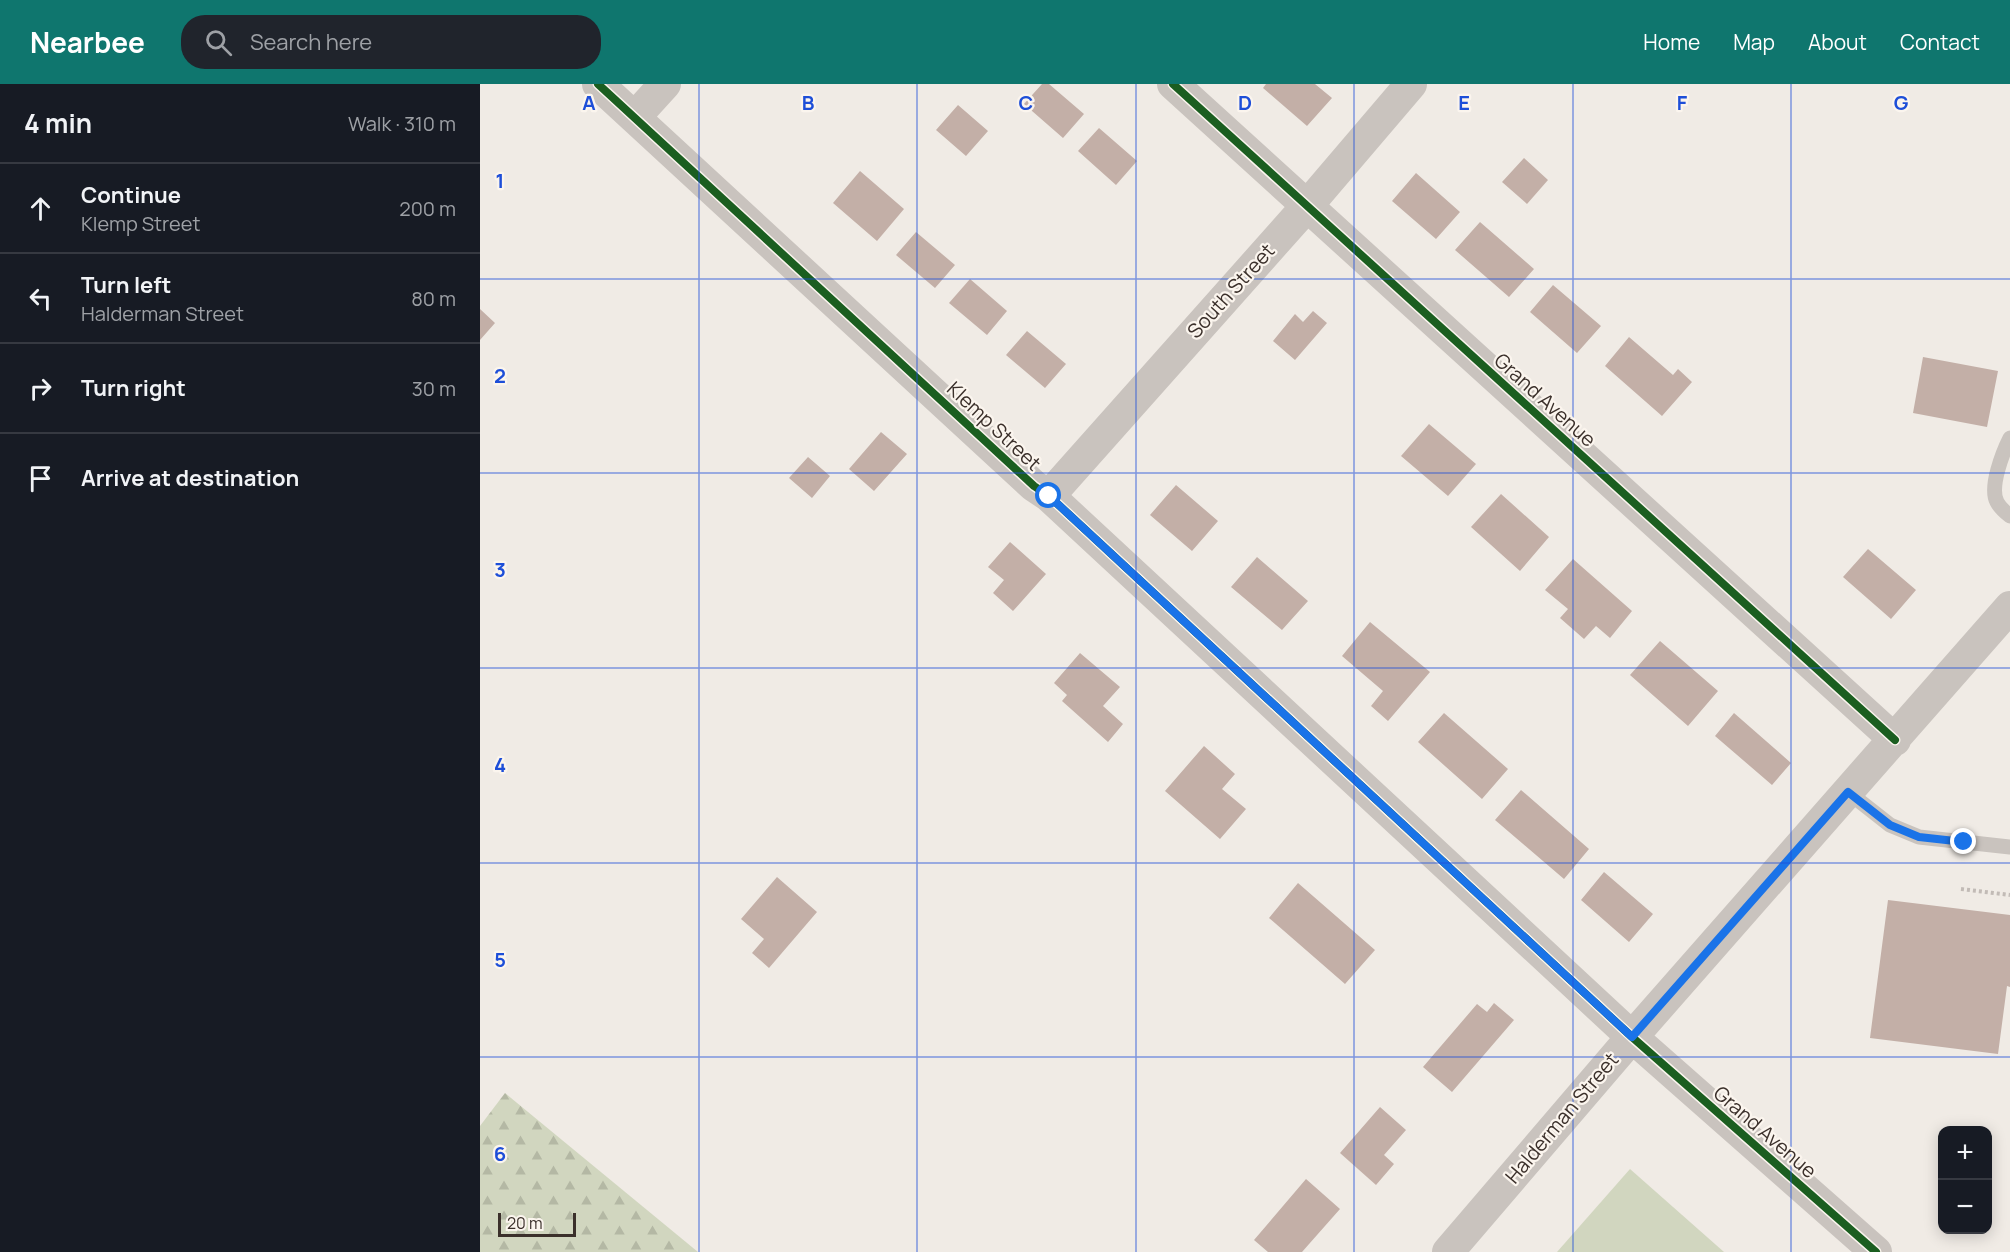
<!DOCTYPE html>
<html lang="en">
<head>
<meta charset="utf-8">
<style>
	:root { --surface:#171b24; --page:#20242c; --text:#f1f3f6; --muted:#9ea1a6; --line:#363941; --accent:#0f766e }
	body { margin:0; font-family:Manrope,sans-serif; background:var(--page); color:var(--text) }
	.controls { position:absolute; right:18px; bottom:18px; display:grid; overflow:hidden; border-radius:12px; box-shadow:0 3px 15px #0003 }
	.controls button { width:54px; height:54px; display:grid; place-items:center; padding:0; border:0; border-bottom:2px solid var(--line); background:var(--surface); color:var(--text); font:30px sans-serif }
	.scale { position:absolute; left:18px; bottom:15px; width:78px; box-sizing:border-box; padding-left:6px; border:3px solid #3b302b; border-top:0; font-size:16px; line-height:21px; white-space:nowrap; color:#3b302b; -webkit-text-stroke:4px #fbf5ee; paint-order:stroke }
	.stop { position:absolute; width:18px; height:18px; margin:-14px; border:4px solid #1a73e8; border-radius:50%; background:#fff }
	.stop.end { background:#1a73e8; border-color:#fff; box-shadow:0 2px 6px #0008 }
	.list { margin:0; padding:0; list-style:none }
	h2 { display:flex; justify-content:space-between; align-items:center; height:78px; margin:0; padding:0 24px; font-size:26px }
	h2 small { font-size:20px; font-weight:400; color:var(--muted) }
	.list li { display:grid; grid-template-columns:39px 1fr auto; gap:18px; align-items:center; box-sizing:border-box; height:90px; padding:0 24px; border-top:2px solid var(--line) }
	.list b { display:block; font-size:22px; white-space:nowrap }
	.list p { margin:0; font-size:20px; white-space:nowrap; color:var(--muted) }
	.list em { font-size:20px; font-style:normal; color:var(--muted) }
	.icon { flex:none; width:33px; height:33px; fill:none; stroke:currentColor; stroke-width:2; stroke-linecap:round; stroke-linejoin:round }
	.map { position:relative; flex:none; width:1530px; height:1168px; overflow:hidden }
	header { display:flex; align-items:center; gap:36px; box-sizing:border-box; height:84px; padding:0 30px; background:var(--accent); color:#fff }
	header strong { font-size:28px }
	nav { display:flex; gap:33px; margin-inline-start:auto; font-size:21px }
	.search { width:420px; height:54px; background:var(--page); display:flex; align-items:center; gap:15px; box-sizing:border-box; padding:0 21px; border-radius:24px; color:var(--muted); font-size:22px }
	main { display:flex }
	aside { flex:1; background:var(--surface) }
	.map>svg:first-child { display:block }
</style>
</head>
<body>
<header>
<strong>Nearbee</strong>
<div class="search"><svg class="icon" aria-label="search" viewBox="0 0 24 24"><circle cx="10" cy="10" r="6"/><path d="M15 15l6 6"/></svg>Search here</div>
<nav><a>Home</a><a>Map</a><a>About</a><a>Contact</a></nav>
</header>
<main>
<aside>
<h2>4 min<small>Walk · 310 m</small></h2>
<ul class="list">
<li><svg class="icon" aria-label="ahead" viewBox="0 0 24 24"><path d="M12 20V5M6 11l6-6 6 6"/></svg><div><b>Continue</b><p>Klemp Street</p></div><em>200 m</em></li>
<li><svg class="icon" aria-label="left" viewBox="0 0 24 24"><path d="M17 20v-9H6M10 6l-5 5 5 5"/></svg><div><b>Turn left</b><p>Halderman Street</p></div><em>80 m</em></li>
<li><svg class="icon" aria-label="right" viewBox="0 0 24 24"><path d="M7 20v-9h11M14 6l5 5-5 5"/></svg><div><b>Turn right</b></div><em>30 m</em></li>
<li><svg class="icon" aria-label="arrive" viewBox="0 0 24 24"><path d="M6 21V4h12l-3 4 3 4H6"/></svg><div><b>Arrive at destination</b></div></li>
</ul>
</aside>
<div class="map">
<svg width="1530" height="1168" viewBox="0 0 1530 1168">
	<defs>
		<pattern id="forest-firs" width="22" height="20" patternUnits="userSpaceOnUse" patternTransform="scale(1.5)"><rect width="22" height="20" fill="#d1d6bf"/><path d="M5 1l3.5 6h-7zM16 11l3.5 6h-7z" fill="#b4b8a4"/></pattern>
	</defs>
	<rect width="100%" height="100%" fill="#f0ebe5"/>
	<path fill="url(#forest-firs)" d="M25,1009L218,1168H0V1042Z"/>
	<path fill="#d1d6bf" d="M1150,1085L1244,1168H1077Z"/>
	<path fill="#c3afa7" d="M562,0H569L604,30L583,54L544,20Z
		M786,0H835L852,14L827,42L783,4Z
		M478,21L508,47L486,72L456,46Z
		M619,44L657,77L636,101L598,67Z
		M1044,74L1068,96L1047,120L1022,98Z
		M380,87L424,125L397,157L353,119Z
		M936,89L980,128L956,155L912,117Z
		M1000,138L1054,185L1029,213L975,166Z
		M436,148L475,181L455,204L416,171Z
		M490,195L527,227L507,251L469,219Z
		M1073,201L1121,242L1097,269L1050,228Z
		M0,225L15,239L0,256Z
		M833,227L847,239L815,276L793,257L815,230L823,238Z
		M547,247L586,280L565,304L526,271Z
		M1149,253L1193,291L1198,285L1212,298L1182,332L1125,282Z
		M1443,273L1518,287L1507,343L1433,329Z
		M949,340L996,380L968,412L921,372Z
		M401,348L427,370L394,407L369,385Z
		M328,373L350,392L332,414L309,394Z
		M696,401L738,437L712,467L670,431Z
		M1021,410L1069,453L1040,487L991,443Z
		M530,458L566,490L533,527L513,509L524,496L508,483Z
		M1388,465L1436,506L1411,535L1363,493Z
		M777,473L828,517L802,546L751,503Z
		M1093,475L1152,527L1130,554L1116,542L1104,555L1080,534L1088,525L1065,506Z
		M890,538L950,588L908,637L891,622L903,607L862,572Z
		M1180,557L1238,607L1208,642L1150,591Z
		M600,569L640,603L623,622L643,640L628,658L582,617L587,611L574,599Z
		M964,629L1028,685L1002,715L938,658Z
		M1254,629L1311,679L1292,701L1235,652Z
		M724,662L755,690L742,705L766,725L740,755L685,707Z
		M1041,706L1109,765L1084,795L1015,736Z
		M1124,788L1173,830L1149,858L1101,816Z
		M297,793L337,828L289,884L272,869L284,855L261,835Z
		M818,799L895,866L865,900L789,834Z
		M1408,816L1530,831V903L1527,902L1518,970L1390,954Z
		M1014,919L1034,936L972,1008L943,983L997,920L1007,928Z
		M900,1023L926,1046L904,1071L914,1080L896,1101L860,1069Z
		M826,1095L860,1125L822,1168H788L774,1156Z"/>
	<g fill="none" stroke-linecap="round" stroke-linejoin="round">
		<path stroke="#c2bbb6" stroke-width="4" stroke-dasharray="3 3" stroke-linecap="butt" d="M1481,805L1530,811"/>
		<path stroke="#c9c3be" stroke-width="15" d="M1530,354C1523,368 1509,403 1517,418C1520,424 1525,428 1530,432
			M1368,708L1410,741L1439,753L1530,763"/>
		<path stroke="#c9c3be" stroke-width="32" d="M118,0L554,402L569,412L1152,953L1396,1168
			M693,0L1415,656
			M155,33L185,0
			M569,412L827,122L931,0
			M968,1168L1152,953L1530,523"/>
		<g stroke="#fbf5ee" stroke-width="11">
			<path id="cycleway" d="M118,0L554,402L569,412L1152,953L1396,1168
				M693,0L1415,656"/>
		</g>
		<use href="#cycleway" stroke="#1b5e20" stroke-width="8"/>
	</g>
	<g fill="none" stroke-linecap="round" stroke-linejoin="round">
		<path stroke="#1a73e8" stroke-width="8" d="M569,412L1152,953L1368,708L1410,741L1439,753L1484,758"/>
	</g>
	<path fill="none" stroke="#1d4ed8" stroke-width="1.5" stroke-opacity="0.55" d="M219,0V1168M437,0V1168M656,0V1168M874,0V1168M1093,0V1168M1311,0V1168M0,195H1530M0,389H1530M0,584H1530M0,779H1530M0,973H1530"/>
	<g text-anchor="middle" stroke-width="4.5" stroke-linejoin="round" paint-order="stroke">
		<g font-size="20" fill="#3b302b" stroke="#fbf5ee">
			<text transform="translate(751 207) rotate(-48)" y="7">South Street</text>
			<text transform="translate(1065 316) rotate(42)" y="7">Grand Avenue</text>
			<text transform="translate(514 342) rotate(43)" y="7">Klemp Street</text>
			<text transform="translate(1082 1034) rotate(-50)" y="7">Halderman Street</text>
			<text transform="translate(1285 1048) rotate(41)" y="7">Grand Avenue</text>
		</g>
	</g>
	<g font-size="20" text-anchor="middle" font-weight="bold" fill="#1d4ed8" stroke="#fbf5ee" stroke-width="4.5" stroke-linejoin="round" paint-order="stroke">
		<text x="109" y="26">A</text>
		<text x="328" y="26">B</text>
		<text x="546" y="26">C</text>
		<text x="765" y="26">D</text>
		<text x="984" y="26">E</text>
		<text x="1202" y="26">F</text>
		<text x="1421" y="26">G</text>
		<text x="20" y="104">1</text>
		<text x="20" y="299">2</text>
		<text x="20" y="493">3</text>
		<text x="20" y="688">4</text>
		<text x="20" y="883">5</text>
		<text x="20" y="1077">6</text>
	</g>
</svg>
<div class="controls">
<button>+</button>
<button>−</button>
</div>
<div class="scale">20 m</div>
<div class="stop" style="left:569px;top:412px"></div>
<div class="stop end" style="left:1484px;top:758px"></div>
</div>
</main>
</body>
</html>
